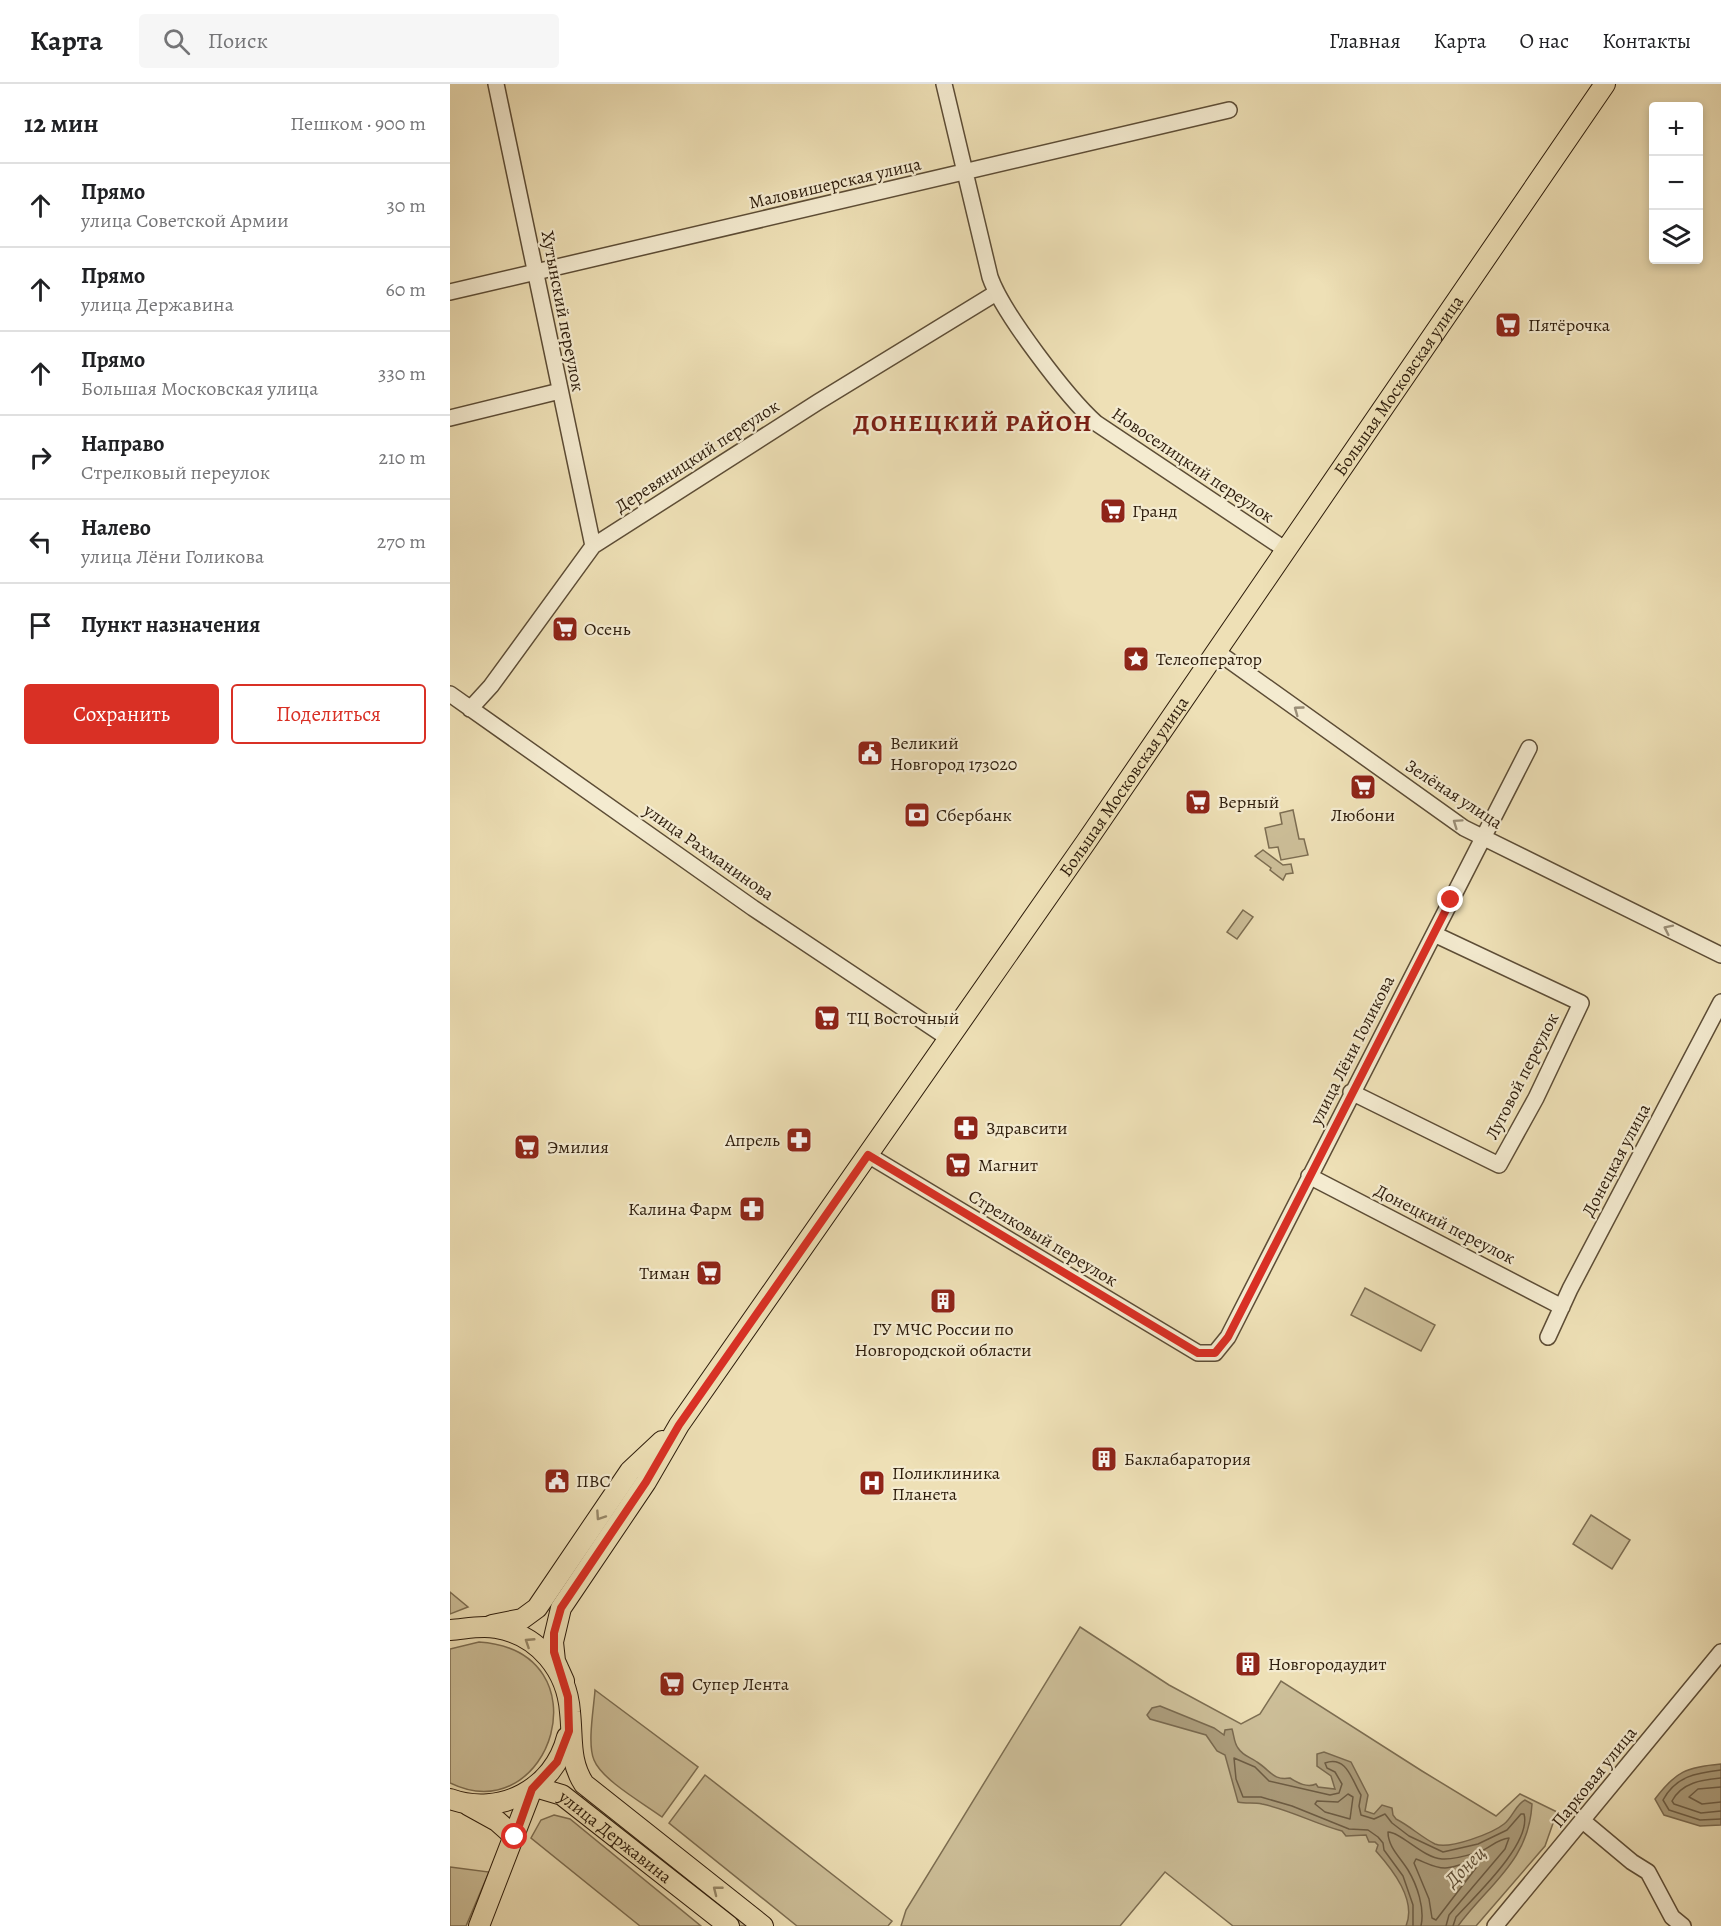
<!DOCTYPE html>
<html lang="ru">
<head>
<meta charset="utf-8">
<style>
	:root { --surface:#fff; --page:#f6f6f6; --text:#202124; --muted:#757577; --line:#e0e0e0; --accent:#d93025 }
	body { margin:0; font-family:Alegreya,serif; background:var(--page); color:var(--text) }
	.controls { position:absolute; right:18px; top:18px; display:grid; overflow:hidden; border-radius:6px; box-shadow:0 3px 9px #0003 }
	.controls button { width:54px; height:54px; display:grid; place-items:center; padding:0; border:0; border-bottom:2px solid var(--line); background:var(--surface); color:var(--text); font:30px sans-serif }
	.stop { position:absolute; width:18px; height:18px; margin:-14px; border:4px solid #d93025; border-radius:50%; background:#fff }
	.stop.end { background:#d93025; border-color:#fff; box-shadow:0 2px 6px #0008 }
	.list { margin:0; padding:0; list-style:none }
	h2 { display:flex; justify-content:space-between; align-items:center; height:78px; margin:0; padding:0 24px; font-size:26px }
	h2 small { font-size:20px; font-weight:400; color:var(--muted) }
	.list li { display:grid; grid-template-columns:39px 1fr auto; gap:18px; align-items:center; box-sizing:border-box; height:84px; padding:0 24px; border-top:2px solid var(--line) }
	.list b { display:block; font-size:22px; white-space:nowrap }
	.list p { margin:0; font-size:20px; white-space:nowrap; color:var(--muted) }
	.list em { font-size:20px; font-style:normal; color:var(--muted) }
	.actions { display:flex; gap:12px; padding:18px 24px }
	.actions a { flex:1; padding:14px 0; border:2px solid var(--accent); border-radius:6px; text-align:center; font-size:21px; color:var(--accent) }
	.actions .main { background:var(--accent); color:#fff }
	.icon { flex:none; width:33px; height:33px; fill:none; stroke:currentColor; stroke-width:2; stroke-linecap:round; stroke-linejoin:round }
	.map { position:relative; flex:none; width:1271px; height:1842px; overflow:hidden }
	header { display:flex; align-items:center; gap:36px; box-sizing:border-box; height:84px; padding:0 30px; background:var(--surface); border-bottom:2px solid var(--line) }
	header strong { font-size:28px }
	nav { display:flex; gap:33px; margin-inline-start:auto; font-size:21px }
	.search { width:420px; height:54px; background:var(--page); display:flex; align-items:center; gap:15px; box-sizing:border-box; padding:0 21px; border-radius:6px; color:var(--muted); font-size:22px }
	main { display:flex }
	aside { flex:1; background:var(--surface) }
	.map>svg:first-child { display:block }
</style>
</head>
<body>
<header>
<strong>Карта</strong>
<div class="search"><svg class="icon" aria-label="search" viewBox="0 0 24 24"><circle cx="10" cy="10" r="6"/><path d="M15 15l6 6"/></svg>Поиск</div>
<nav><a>Главная</a><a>Карта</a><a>О нас</a><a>Контакты</a></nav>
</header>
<main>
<aside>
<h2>12 мин<small>Пешком · 900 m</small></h2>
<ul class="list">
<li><svg class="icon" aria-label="ahead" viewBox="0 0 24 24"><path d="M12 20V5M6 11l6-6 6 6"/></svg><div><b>Прямо</b><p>улица Советской Армии</p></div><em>30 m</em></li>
<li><svg class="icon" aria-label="ahead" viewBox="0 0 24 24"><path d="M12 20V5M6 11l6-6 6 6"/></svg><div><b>Прямо</b><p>улица Державина</p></div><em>60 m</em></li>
<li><svg class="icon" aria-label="ahead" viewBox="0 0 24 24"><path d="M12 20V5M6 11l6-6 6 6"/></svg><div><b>Прямо</b><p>Большая Московская улица</p></div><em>330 m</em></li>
<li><svg class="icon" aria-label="right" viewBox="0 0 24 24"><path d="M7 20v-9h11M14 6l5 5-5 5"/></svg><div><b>Направо</b><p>Стрелковый переулок</p></div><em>210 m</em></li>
<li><svg class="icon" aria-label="left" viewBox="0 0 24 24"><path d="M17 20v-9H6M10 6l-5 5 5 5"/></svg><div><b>Налево</b><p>улица Лёни Голикова</p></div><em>270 m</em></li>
<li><svg class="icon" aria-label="arrive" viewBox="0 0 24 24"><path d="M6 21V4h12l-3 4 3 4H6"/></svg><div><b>Пункт назначения</b></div></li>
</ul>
<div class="actions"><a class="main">Сохранить</a><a>Поделиться</a></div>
</aside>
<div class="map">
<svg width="1271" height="1842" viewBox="0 0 1271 1842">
	<rect width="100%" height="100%" fill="#eee0b6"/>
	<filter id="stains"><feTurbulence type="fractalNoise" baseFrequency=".00333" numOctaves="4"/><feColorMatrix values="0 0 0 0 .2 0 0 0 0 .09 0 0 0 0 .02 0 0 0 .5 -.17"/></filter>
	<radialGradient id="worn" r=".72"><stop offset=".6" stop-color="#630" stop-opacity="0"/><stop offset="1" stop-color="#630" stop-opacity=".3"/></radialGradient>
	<path fill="#cdbf99" stroke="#7d6e52" stroke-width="1.5" d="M843,726L849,755H854L858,771L831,776L828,763L819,764L815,744L832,740L830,729Z
		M813,766L833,781L841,780L843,789L836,790L833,796L820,786L821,784L805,772Z
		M793,826L803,833L787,855L777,848Z
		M915,1204L985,1241L971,1267L901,1231Z
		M1141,1431L1180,1456L1162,1485L1123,1460Z
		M0,1508L18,1523L0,1530Z
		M630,1543L719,1601L791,1640L810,1630L831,1597L972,1687L1046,1732L1070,1710L1107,1728L1095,1762L1026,1842H783L715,1788L670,1842H451L456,1826Z
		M29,1558C158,1567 101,1748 0,1699V1565Z
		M145,1606L248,1683L212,1733C193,1719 152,1696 144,1676C137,1660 144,1623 145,1606Z
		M255,1691L442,1837L438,1842H347L219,1739Z
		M135,1709L303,1842H289L130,1716Z
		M104,1731L120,1735L251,1842H190L81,1754L91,1736Z
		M0,1783L39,1788L16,1842H0Z"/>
	<path fill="#ac9d7c" stroke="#79694f" stroke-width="1.5" d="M710,1622L764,1644L774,1651L775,1646L782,1645C784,1651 784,1659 788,1664C793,1672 800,1673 807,1678C820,1686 823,1697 840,1694C848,1699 857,1704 866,1700L868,1703L885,1705L881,1692L867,1682V1670L874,1668L901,1678L918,1711L915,1727L924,1730L932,1721L942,1724L943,1731L946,1735C960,1742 971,1753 985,1760C999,1766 1043,1749 1054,1740C1063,1733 1066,1720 1075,1716L1082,1720C1079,1777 1039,1800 1008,1842H956C967,1816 942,1785 926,1767L928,1761L925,1758H919L916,1751L896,1752L892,1747C865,1740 841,1726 812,1720C804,1718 796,1720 788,1718L775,1671L767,1667L756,1651L700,1635L697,1631L702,1624Z
		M1271,1680V1741L1250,1742L1214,1731L1205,1715C1226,1687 1237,1683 1271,1680Z"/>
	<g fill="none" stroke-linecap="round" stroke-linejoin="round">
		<path stroke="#6c5c44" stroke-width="1.5" d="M1271,1686C1246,1689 1226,1692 1213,1716L1219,1726L1250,1736L1271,1735
			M1271,1694C1252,1696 1232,1698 1222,1717L1224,1720L1251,1729L1271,1727
			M1271,1703L1248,1705L1239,1713L1252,1720L1271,1718
			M898,1710L903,1713L900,1735L875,1728L865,1720L867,1717L888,1718Z
			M966,1775C975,1778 984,1784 995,1784C1006,1784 1019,1775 1029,1780L986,1836L982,1834L979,1815L964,1779Z
			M963,1842V1821L953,1792L934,1766L933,1759L928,1753L918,1746L899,1745L842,1722L811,1713H793L786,1695L784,1674L805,1683L819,1697L880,1711L889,1709L892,1700L885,1688L877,1684L875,1679C897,1671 902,1697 911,1711L909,1722L911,1731L924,1735L935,1730L942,1739L959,1752L993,1768L1028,1760L1057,1746L1071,1730H1074C1082,1759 1025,1812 1006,1833L1003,1842
			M971,1842C975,1824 967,1801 958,1786C950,1773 938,1763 938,1748C951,1748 973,1774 992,1775C1003,1776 1019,1771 1029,1768C1040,1764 1047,1755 1059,1754L1055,1765L999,1831L996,1842"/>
		<g stroke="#5d4d36" stroke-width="18">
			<path id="minor" d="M46,0L143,462
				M494,0L540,193C552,228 617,313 646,339L836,466
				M0,208L779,26
				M0,334L110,307
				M766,567L1014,744L1271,871
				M0,610L303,824L498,954
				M20,625L41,602L143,462L368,318L546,209
				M901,1008L1049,1081L1086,1014L1131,919L984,850
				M418,1071L748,1269H765L778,1253L1079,664
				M859,1092L1112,1223
				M1098,1253L1120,1205L1271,918
				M1133,1737L1182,1778L1198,1788L1222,1833L1233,1842
				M1045,1842L1271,1568"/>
		</g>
		<g stroke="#2d1c0b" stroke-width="22">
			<g id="major">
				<path d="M42,1541L72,1535L87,1524L180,1387L212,1357"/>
				<path d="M0,1546C15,1545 31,1541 46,1544C89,1551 117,1587 120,1628C123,1655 119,1677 134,1700L313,1842"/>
				<path id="s1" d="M114,1597L105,1577L103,1558L111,1524L196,1398L229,1341L636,758L1155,0"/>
				<path id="s2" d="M85,1703L112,1711L279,1842"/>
				<path d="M0,1715C50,1733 104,1705 117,1653"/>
				<path d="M18,1721L47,1737L65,1753"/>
				<path d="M29,1842L82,1705"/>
			</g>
		</g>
		<use href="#minor" stroke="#f4ebd0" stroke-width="15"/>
		<use href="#major" stroke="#eee0b6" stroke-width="20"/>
	</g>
	<defs><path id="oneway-chevron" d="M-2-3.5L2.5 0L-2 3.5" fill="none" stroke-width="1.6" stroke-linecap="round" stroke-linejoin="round" transform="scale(1.5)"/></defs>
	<g stroke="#9a8e77">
		<use href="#oneway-chevron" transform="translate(848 626) rotate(-144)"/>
		<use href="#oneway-chevron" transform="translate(1007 739) rotate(-145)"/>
		<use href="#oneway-chevron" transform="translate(1218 845) rotate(-154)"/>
	</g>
	<g stroke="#978869">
		<use href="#oneway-chevron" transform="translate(150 1432) rotate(124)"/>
		<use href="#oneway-chevron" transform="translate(79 1558) rotate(-147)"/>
		<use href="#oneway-chevron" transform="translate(267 1806) rotate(-142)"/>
	</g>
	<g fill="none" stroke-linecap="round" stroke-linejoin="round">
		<path stroke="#d93025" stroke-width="8" d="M65,1753L82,1705L107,1678L119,1647L118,1613L104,1568V1549L111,1524L196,1398L229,1341L418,1071L748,1269H765L778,1253L1001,816"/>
	</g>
	<defs>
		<g id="supermarket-square" transform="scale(1.35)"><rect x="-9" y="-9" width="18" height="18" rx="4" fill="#8f2418" stroke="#f4ebd0"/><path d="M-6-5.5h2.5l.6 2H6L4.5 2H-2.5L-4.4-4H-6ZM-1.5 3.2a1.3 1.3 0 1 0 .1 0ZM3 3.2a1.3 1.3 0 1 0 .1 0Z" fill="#fff"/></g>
		<g id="sight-square" transform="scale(1.35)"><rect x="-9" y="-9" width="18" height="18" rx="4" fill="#8f2418" stroke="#f4ebd0"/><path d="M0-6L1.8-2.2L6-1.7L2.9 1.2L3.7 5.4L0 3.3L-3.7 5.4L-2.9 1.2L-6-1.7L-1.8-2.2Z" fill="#fff"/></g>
		<g id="civic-square" transform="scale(1.35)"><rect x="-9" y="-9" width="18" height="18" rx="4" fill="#8f2418" stroke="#f4ebd0"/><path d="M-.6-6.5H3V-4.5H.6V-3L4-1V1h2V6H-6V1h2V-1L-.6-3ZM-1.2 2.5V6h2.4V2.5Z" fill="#fff"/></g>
		<g id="bank-square" transform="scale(1.35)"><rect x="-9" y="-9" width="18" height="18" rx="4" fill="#8f2418" stroke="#f4ebd0"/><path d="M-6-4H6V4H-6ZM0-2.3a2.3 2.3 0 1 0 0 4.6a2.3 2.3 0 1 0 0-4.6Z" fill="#fff"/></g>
		<g id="pharmacy-square" transform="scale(1.35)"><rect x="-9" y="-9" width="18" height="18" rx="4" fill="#8f2418" stroke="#f4ebd0"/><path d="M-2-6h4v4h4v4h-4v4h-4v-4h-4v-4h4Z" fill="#fff"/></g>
		<g id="building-square" transform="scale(1.35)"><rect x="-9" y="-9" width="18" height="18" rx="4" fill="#8f2418" stroke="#f4ebd0"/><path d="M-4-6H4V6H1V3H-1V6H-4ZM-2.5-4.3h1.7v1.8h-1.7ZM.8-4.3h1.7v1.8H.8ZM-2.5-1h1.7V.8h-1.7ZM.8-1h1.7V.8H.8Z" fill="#fff"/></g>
		<g id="hospital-square" transform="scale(1.35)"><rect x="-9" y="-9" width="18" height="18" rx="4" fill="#8f2418" stroke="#f4ebd0"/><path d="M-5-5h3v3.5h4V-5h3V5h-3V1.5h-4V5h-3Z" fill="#fff"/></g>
	</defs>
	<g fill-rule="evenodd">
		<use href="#supermarket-square" x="1058" y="241"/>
		<use href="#supermarket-square" x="663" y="427"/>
		<use href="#supermarket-square" x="115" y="545"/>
		<use href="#sight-square" x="686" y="575"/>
		<use href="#civic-square" x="420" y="669"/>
		<use href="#supermarket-square" x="913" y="703"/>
		<use href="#supermarket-square" x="748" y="718"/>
		<use href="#bank-square" x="467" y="731"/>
		<use href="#supermarket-square" x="377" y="934"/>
		<use href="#pharmacy-square" x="516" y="1044"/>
		<use href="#pharmacy-square" x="349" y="1056"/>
		<use href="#supermarket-square" x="77" y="1063"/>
		<use href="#supermarket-square" x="508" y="1081"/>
		<use href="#pharmacy-square" x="302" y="1125"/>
		<use href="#supermarket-square" x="259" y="1189"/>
		<use href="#building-square" x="493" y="1217"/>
		<use href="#building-square" x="654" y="1375"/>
		<use href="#civic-square" x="107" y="1397"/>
		<use href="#hospital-square" x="422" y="1399"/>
		<use href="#building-square" x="798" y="1580"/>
		<use href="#supermarket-square" x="222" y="1600"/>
	</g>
	<g text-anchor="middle" stroke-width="4.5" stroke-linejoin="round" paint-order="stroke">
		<g font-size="18" fill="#2d1c0b" stroke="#f4ebd0">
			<text transform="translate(385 99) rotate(-13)" y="6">Маловишерская улица</text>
			<text transform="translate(113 227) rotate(79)" y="6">Хутынский переулок</text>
			<text dy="6" stroke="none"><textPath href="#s1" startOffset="1558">Большая Московская улица</textPath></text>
			<text transform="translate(247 372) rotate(-33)" y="6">Деревяницкий переулок</text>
			<text transform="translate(743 381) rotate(34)" y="6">Новоселицкий переулок</text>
			<text dy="6" stroke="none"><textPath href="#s1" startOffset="1072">Большая Московская улица</textPath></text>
			<text transform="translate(1004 710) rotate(33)" y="6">Зелёная улица</text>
			<text transform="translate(259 768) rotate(35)" y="6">улица Рахманинова</text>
			<text transform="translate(902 966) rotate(-63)" y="6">улица Лёни Голикова</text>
			<text transform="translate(1072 992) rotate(-63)" y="6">Луговой переулок</text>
			<text transform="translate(1166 1076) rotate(-62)" y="6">Донецкая улица</text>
			<text transform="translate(995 1140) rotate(27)" y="6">Донецкий переулок</text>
			<text transform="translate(593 1154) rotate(31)" y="6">Стрелковый переулок</text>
			<text transform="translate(1144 1693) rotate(-51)" y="6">Парковая улица</text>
			<text dy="6" stroke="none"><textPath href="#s2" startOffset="96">улица Державина</textPath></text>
		</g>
		<g font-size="18" fill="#2d1c0b" stroke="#f4ebd0" text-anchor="start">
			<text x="1078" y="247">Пятёрочка</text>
			<text x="682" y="433">Гранд</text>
			<text x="134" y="551">Осень</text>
			<text x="706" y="581">Телеоператор</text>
			<text x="440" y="665">Великий<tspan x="440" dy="21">Новгород 173020</tspan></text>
			<text x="768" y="724">Верный</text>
			<text x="486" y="737">Сбербанк</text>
			<text x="913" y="737" text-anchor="middle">Любони</text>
			<text x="397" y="940">ТЦ Восточный</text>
			<text x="536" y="1050">Здравсити</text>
			<text x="330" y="1062" text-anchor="end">Апрель</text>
			<text x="97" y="1069">Эмилия</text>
			<text x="528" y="1087">Магнит</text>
			<text x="282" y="1131" text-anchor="end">Калина Фарм</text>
			<text x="240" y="1195" text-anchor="end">Тиман</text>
			<text x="493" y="1251" text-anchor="middle">ГУ МЧС России по<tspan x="493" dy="21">Новгородской области</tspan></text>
			<text x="674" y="1381">Баклабаратория</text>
			<text x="442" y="1395">Поликлиника<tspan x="442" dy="21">Планета</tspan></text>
			<text x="126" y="1403">ПВС</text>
			<text x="818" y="1586">Новгородаудит</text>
			<text x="242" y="1606">Супер Лента</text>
		</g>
		<g font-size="20" font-style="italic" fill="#605038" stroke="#f4ebd0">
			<text transform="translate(1015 1782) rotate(-45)" y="7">Донец</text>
		</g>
		<g font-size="24" font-weight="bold" letter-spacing="1.5" fill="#7a1f14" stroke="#f4ebd0">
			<text x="523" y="347">ДОНЕЦКИЙ РАЙОН</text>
		</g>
	</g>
	<rect width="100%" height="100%" filter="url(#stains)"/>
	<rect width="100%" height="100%" fill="url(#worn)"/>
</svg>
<div class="controls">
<button>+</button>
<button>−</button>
<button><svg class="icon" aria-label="layers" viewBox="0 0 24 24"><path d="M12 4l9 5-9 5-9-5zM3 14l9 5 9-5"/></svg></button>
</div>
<div class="stop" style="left:65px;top:1753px"></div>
<div class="stop end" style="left:1001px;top:816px"></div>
</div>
</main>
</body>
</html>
